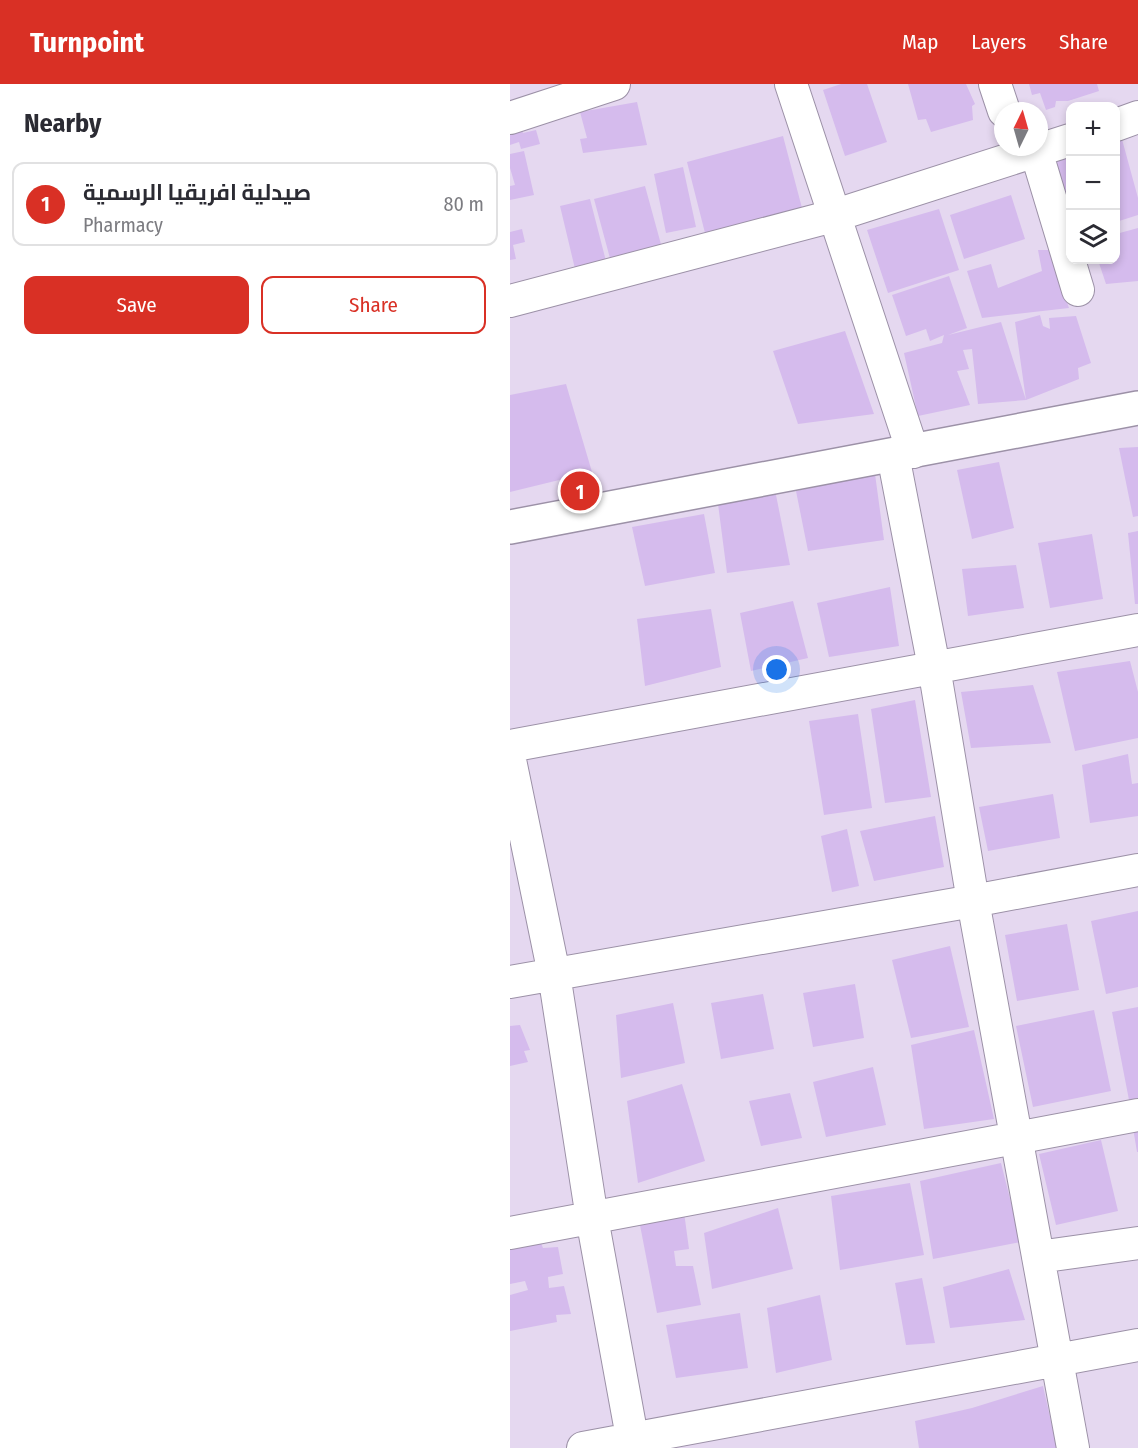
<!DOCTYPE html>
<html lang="en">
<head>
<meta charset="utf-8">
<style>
	:root { --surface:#fff; --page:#f7f7f7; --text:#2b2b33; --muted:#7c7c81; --line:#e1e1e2; --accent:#d93025 }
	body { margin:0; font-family:"Fira Sans Condensed",Cairo,sans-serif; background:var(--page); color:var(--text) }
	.controls { position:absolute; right:18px; top:18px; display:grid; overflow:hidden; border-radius:12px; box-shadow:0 3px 9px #0003 }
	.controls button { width:54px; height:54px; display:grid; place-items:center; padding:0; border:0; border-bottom:2px solid var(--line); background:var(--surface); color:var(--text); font:30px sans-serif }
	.compass { position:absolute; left:484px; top:18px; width:54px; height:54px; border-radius:50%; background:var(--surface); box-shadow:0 3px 9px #0003; rotate:5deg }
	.you { position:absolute; left:267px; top:586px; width:21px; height:21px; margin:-15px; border:4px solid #fff; border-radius:50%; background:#1a73e8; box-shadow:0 0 0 9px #1a73e833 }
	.badge { display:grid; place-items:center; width:39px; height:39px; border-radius:50%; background:var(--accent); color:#fff; font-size:20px; font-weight:700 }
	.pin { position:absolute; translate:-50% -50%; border:3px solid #fff; box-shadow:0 2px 6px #0006 }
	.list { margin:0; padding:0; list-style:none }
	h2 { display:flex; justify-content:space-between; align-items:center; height:78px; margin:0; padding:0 24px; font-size:26px }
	h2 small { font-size:20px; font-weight:400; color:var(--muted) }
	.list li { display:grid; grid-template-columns:39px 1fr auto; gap:18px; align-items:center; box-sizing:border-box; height:84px; margin:0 12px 12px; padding:0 12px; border:2px solid var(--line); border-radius:12px }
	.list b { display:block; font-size:22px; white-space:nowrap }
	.list p { margin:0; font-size:20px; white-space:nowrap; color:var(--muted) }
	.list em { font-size:20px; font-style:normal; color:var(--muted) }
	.actions { display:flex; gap:12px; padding:18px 24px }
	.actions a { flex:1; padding:14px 0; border:2px solid var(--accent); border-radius:12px; text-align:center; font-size:21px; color:var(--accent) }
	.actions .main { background:var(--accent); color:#fff }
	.icon { flex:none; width:33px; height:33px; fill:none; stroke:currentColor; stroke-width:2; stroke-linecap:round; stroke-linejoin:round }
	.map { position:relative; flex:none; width:628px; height:1364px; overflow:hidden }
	header { display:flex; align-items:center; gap:36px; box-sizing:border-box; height:84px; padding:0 30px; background:var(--accent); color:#fff }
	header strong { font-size:28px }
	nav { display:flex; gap:33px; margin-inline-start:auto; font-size:21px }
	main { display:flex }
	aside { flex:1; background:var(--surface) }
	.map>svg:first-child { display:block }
</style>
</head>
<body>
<header>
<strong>Turnpoint</strong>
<nav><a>Map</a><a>Layers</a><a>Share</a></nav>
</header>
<main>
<aside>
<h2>Nearby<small></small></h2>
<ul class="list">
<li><span class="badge">1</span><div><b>صيدلية افريقيا الرسمية</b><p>Pharmacy</p></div><em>80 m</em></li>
</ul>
<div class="actions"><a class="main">Save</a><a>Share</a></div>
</aside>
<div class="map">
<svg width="628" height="1364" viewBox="0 0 628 1364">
	<rect width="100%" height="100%" fill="#e5d8f0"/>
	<path fill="#d5bbed" d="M331,0H357L377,58L335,72L313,6Z
		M398,0H456L465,20L462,22L463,36L421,48L416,35L408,36Z
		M519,0H587L589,7L558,17H546L545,23L536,26L530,9L522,11Z
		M127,18L137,61L73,69L70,55L77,54L70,28Z
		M11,41L13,49L26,46L30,60L11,65L9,58L0,61V44Z
		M610,48L628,114V131L606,138V49Z
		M273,52L292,124L195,149L177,78Z
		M560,65V132L544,71Z
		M14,67L24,111L0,116V102L5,101L0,84V70Z
		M173,83L186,143L156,149L144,90Z
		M135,102L152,164L101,178L84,115Z
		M501,111L515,155L454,175L440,131Z
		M80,115L97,181L66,189L50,122Z
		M429,125L449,186L378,209L357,146Z
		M628,144V197L596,200L588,176H606V150Z
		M12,145L15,158L3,161L6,175L0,176V148Z
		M528,166H539L559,224L472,234L457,187L481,180L488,204L532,187Z
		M439,192L457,244L438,251L491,238L516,316L468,320L462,265L453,266L459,285L447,287L460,321L408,332L394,269L432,259L434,251L420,257L416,245L396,252L382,211Z
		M530,231L533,242L540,245L539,234L566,232L581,279L568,284L569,295L516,316L505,238Z
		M335,247L364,330L288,340L263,267Z
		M56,300L82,388L0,408V311Z
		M628,363V432L623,433L609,364Z
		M489,378L504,444L462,455L447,386Z
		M365,390L374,456L298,467L286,407Z
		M265,406L280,481L217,489L208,420Z
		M194,430L205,489L135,502L122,443Z
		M628,447V520H625L618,449Z
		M582,450L593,515L540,524L528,459Z
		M506,481L514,524L458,532L452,485Z
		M380,503L389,562L319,573L307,519Z
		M283,517L298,574L241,587L230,529Z
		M201,525L211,583L135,602L127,535Z
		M620,577L628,608V654L565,667L547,588Z
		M523,601L541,659L461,664L451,608Z
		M405,616L421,713L375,719L361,625Z
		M348,630L362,724L314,731L299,637Z
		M618,670L622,700L628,699V732L580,739L572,681Z
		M543,710L550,754L478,767L469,723Z
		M425,732L434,783L364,797L350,747Z
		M337,745L349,802L322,808L311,752Z
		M628,827V903L596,910L581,837Z
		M557,840L569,906L507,917L495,851Z
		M440,862L459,943L401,954L382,876Z
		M345,900L354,954L303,963L293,909Z
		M253,910L264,965L211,975L201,919Z
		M163,919L175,979L111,994L106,931Z
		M628,923V1014L619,1016L602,928Z
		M584,926L601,1007L523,1023L506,942Z
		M10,941L20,966L14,967L18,978L0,982V942Z
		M464,946L484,1035L414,1045L401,961Z
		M363,983L376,1041L316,1053L303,998Z
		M172,1000L195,1077L128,1099L117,1017Z
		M280,1009L292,1054L251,1062L239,1017Z
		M628,1043V1068H627L623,1044Z
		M591,1056L608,1127L546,1141L529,1070Z
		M491,1079L511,1158L423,1175L410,1097Z
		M400,1099L414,1171L330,1186L321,1112Z
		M268,1124L283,1185L202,1205L194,1149Z
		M174,1128L179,1165L164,1167L166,1182H183L191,1221L147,1229L129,1136Z
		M31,1159L33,1164L48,1163L53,1190L38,1193L39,1204L54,1202L61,1230L46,1231L47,1238L0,1247V1211L18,1206L15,1197L0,1200V1164Z
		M499,1185L515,1236L440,1244L433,1203Z
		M412,1194L425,1259L396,1261L385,1199Z
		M310,1211L322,1276L266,1289L257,1224Z
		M230,1229L238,1284L166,1294L156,1241Z
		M533,1302L547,1364H409L405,1337L462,1324Z"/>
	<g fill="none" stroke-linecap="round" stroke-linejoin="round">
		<g stroke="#9c91a7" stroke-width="34">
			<path id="minor" d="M281,0L403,368
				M485,0L494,27
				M0,34L104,0
				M606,41L628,33
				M526,67L568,206
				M0,217L323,132L560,56
				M383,371L424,583L463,817L563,1364
				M0,662L628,546
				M0,676L44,890L82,1134L124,1364
				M0,898L463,817L628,786
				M0,1149L628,1031
				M528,1173L628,1159
				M73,1364L628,1261"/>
		</g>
		<g stroke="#9c91a7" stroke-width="36">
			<path id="major" d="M0,443L628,324"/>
		</g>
		<use href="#minor" stroke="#fff" stroke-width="32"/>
		<use href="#major" stroke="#fff" stroke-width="33"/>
	</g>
</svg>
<div class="controls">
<button>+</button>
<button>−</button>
<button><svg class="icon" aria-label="layers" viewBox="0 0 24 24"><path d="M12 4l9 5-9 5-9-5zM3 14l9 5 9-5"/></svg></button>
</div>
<svg class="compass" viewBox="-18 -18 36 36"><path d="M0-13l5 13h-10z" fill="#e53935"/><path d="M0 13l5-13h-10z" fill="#7c7c81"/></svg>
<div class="you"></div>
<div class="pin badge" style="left:70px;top:407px">1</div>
</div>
</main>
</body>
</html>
